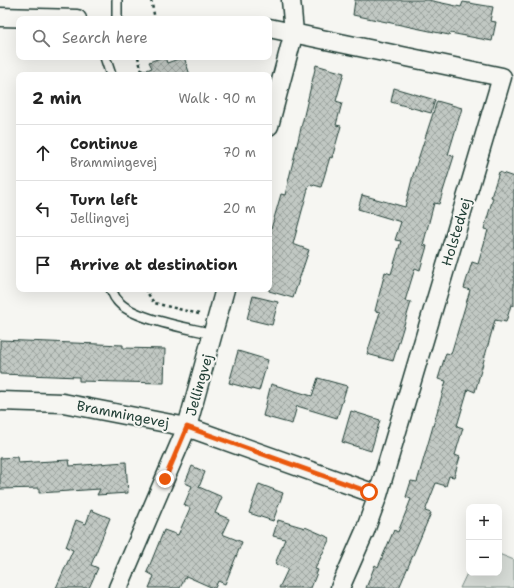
<!DOCTYPE html>
<html lang="en">
<head>
<meta charset="utf-8">
<style>
	:root { --surface:#fff; --page:#f2f2f2; --text:#222; --muted:#767676; --line:#e0e0e0 }
	body { margin:0; font-family:"Shantell Sans",sans-serif; background:var(--page); color:var(--text) }
	.controls { position:absolute; right:12px; bottom:12px; display:grid; overflow:hidden; border-radius:8px; box-shadow:0 4px 16px #0002 }
	.controls button { width:36px; height:36px; display:grid; place-items:center; padding:0; border:0; border-bottom:1px solid var(--line); background:var(--surface); color:var(--text); font:20px sans-serif }
	.stop { position:absolute; width:12px; height:12px; margin:-9px; border:3px solid #ea580c; border-radius:50%; background:#fff }
	.stop.end { background:#ea580c; border-color:#fff; box-shadow:0 1px 4px #0008 }
	.list { margin:0; padding:0; list-style:none }
	h2 { display:flex; justify-content:space-between; align-items:center; height:52px; margin:0; padding:0 16px; font-size:17px }
	h2 small { font-size:13px; font-weight:400; color:var(--muted) }
	.list li { display:grid; grid-template-columns:26px 1fr auto; gap:12px; align-items:center; box-sizing:border-box; height:56px; padding:0 16px; border-top:1px solid var(--line) }
	.list b { display:block; font-size:15px; white-space:nowrap }
	.list p { margin:0; font-size:13px; white-space:nowrap; color:var(--muted) }
	.list em { font-size:13px; font-style:normal; color:var(--muted) }
	.icon { flex:none; width:22px; height:22px; fill:none; stroke:currentColor; stroke-width:2; stroke-linecap:round; stroke-linejoin:round }
	.map { position:relative; flex:none; width:514px; height:588px; overflow:hidden }
	.search { position:absolute; background:var(--surface); box-shadow:0 4px 16px #0002; left:16px; top:16px; width:256px; height:44px; display:flex; align-items:center; gap:10px; box-sizing:border-box; padding:0 14px; border-radius:8px; color:var(--muted); font-size:15px }
	.panel { position:absolute; background:var(--surface); box-shadow:0 4px 16px #0002; left:16px; top:72px; width:256px; height:220px; border-radius:8px }
	.map>svg:first-child { display:block }
</style>
</head>
<body>
<div class="map">
<svg width="514" height="588" viewBox="0 0 514 588">
	<defs>
		<pattern id="building-cross-hatch" width="8" height="8" patternUnits="userSpaceOnUse"><rect width="8" height="8" fill="#c1c8c3"/><path d="M0 0l8 8M0 8l8-8" fill="none" stroke="#9ca49f"/></pattern>
	</defs>
	<rect width="100%" height="100%" fill="#f6f6f2"/>
	<filter id="ink" filterUnits="userSpaceOnUse"><feTurbulence type="fractalNoise" baseFrequency=".025" numOctaves="2"/><feDisplacementMap in="SourceGraphic" scale="8" xChannelSelector="R" yChannelSelector="G"/><feConvolveMatrix kernelMatrix="1 2 1 2 8 2 1 2 1" color-interpolation-filters="sRGB"/></filter>
	<g filter="url(#ink)">
		<path fill="#d6dbd6" stroke="#7a8c85" d="M499,554L514,560V588H460L469,569V573H499Z"/>
		<path fill="url(#building-cross-hatch)" stroke="#1f3d34" d="M355,0H428L461,7L463,2L493,7L490,21L496,22L492,41L450,33L449,35L353,15Z
			M163,57H165L167,63L184,57L190,75H139L138,73L152,68L149,62Z
			M316,65L344,73L336,101L342,103L336,125L341,126L332,158L330,157L321,187L314,185L313,186L309,185L293,244L309,250L293,298L269,291V236L281,194L285,195Z
			M394,88L435,100L431,113L391,102Z
			M437,101L462,108L448,155L454,156L439,204L434,203L423,245L427,246L420,270L415,268L405,301L411,302L393,361L367,354L380,312L375,311L385,272L391,274L401,241L395,240L401,222L358,209L362,195L405,207L413,175Z
			M499,172L514,177V306L511,305L506,322L495,320L475,392L468,389L457,426L463,428L455,455L460,457L454,477L449,476L446,486L436,483L425,511L431,513L399,588H366L375,565L378,567L394,530L398,532L411,499L406,497L411,481L417,482L446,381L438,379L446,353L451,354L470,290L464,288L472,262L478,264L488,230L484,229L493,198L491,197Z
			M253,296L278,302L272,325L247,319Z
			M0,340L123,345V348L165,349L164,383L79,381V377L0,374Z
			M238,351L268,360L259,391L229,383Z
			M318,378L347,386L337,418L297,406L292,424L263,416L271,384L312,396Z
			M351,411L380,420L371,451L342,442Z
			M17,457L18,463L69,460L70,466L126,462L128,493L97,495L100,489L39,493V488L0,489V458Z
			M192,466L205,472L199,487L222,497L215,513L229,519L222,534L242,542L225,584L218,581L215,588H213L186,576L180,588H149L154,576L147,572L164,530L178,535L190,508L184,505L192,486L185,483Z
			M259,484L283,493L273,521L249,513Z
			M91,510L110,518L91,565L98,568L89,588H56L73,550L66,547L76,520L86,524Z
			M278,520L305,528V527L330,538L315,569L318,570L311,588H279L288,569L275,564L285,539L273,536Z"/>
		<g fill="none" stroke-linecap="round" stroke-linejoin="round">
			<g stroke="#1f3d34" stroke-width="12">
				<path id="service" d="M117,0V19
					M105,57L111,75
					M111,289C113,293 114,297 117,300C130,319 190,328 213,334"/>
			</g>
			<g stroke="#1f3d34" stroke-width="21">
				<path id="minor" d="M0,17L77,19
					M269,28L502,77L378,495L365,531L340,588
					M269,126L294,32L291,0
					M0,401L63,403L187,427L378,495
					M118,588L187,427L225,289"/>
			</g>
			<path stroke="#1f3d34" stroke-width="2.5" stroke-dasharray="3 3" stroke-linecap="butt" d="M151,0L155,19
				M138,57L143,75
				M145,289L154,303L199,314"/>
			<use href="#service" stroke="#f6f6f2" stroke-width="9"/>
			<use href="#minor" stroke="#f6f6f2" stroke-width="18"/>
		</g>
	</g>
	<g fill="none" stroke-linecap="round" stroke-linejoin="round" filter="url(#ink)">
		<path stroke="#ea580c" stroke-width="5" d="M165,479L187,427L369,492"/>
	</g>
	<g text-anchor="middle" stroke-width="4" stroke-linejoin="round" paint-order="stroke">
		<g font-size="14" fill="#1f3d34" stroke="#f6f6f2">
			<text transform="translate(456 232) rotate(-73)" y="5">Holstedvej</text>
			<text transform="translate(199 385) rotate(-74)" y="5">Jellingvej</text>
			<text transform="translate(123 414) rotate(11)" y="5">Brammingevej</text>
		</g>
	</g>
</svg>
<div class="controls">
<button>+</button>
<button>−</button>
</div>
<div class="stop" style="left:369px;top:492px"></div>
<div class="stop end" style="left:165px;top:479px"></div>
<div class="search"><svg class="icon" aria-label="search" viewBox="0 0 24 24"><circle cx="10" cy="10" r="6"/><path d="M15 15l6 6"/></svg>Search here</div>
<section class="panel">
<h2>2 min<small>Walk · 90 m</small></h2>
<ul class="list">
<li><svg class="icon" aria-label="ahead" viewBox="0 0 24 24"><path d="M12 20V5M6 11l6-6 6 6"/></svg><div><b>Continue</b><p>Brammingevej</p></div><em>70 m</em></li>
<li><svg class="icon" aria-label="left" viewBox="0 0 24 24"><path d="M17 20v-9H6M10 6l-5 5 5 5"/></svg><div><b>Turn left</b><p>Jellingvej</p></div><em>20 m</em></li>
<li><svg class="icon" aria-label="arrive" viewBox="0 0 24 24"><path d="M6 21V4h12l-3 4 3 4H6"/></svg><div><b>Arrive at destination</b></div></li>
</ul>
</section>
</div>
</body>
</html>
